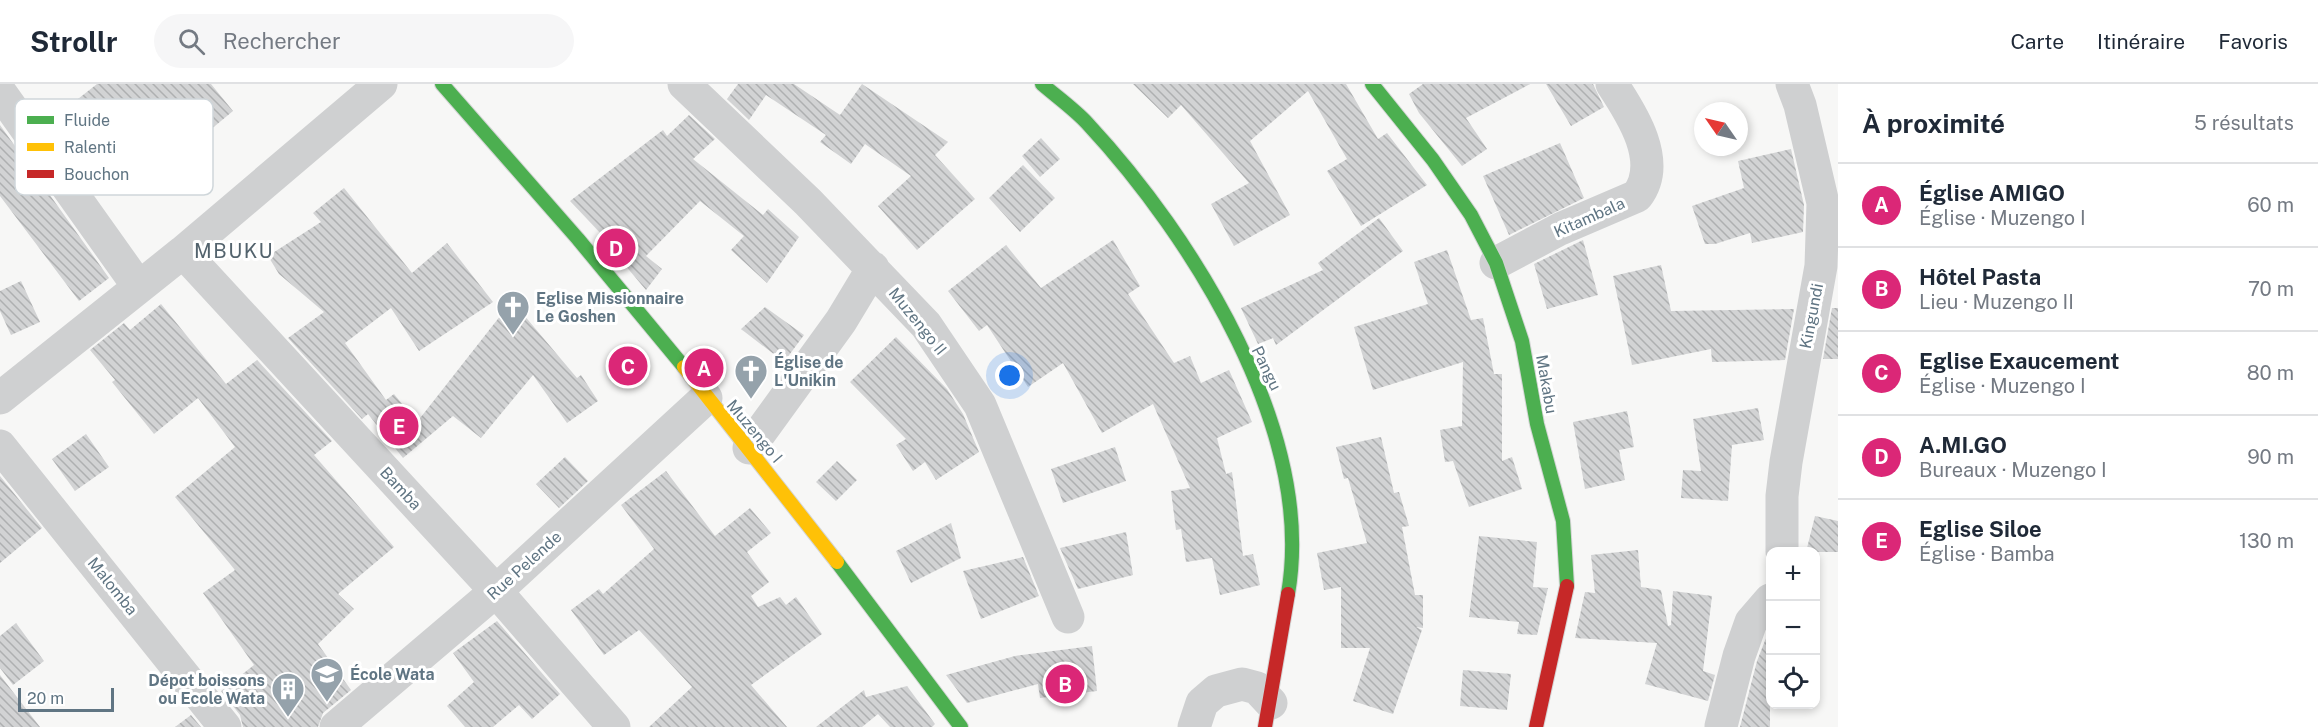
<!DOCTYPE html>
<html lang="fr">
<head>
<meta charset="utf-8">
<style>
	:root { --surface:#fff; --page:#f6f6f7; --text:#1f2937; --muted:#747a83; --line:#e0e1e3; --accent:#db2777 }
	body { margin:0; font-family:"Public Sans",sans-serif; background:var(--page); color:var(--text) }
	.controls { position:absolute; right:18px; bottom:18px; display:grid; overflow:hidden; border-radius:12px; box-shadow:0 3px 9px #0003 }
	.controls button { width:54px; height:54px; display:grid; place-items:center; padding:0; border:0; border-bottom:2px solid var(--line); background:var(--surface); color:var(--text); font:30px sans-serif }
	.compass { position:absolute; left:1694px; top:18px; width:54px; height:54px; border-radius:50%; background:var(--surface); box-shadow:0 3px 9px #0003; rotate:304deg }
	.scale { position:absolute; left:18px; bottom:15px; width:96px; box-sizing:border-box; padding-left:6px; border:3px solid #607583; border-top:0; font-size:16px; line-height:21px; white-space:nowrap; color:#607583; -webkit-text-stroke:4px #fff; paint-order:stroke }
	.you { position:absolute; left:1010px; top:292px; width:21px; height:21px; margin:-15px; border:4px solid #fff; border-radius:50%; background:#1a73e8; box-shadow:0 0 0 9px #1a73e833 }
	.badge { display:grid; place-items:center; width:39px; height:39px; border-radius:50%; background:var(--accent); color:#fff; font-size:20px; font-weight:700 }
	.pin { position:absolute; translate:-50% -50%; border:3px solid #fff; box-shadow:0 2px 6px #0006 }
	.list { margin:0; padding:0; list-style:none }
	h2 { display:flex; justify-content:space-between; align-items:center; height:78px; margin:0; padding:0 24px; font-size:26px }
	h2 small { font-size:20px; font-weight:400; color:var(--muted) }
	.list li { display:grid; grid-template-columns:39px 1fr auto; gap:18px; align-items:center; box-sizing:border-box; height:84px; padding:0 24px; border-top:2px solid var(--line) }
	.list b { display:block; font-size:22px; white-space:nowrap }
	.list p { margin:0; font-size:20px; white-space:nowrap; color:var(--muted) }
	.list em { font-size:20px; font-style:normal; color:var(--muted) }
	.icon { flex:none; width:33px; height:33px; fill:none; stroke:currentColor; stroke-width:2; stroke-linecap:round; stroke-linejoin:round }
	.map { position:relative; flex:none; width:1838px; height:643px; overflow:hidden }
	header { display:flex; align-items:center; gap:36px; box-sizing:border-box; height:84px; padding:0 30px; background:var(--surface); border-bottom:2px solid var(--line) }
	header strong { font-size:28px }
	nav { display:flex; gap:33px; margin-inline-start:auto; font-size:21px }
	.search { width:420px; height:54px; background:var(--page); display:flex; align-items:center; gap:15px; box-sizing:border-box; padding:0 21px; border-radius:33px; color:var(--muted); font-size:22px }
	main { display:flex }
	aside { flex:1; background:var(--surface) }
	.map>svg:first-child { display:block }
</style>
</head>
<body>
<header>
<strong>Strollr</strong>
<div class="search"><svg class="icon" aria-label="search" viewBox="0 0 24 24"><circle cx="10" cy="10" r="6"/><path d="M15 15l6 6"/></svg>Rechercher</div>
<nav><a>Carte</a><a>Itinéraire</a><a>Favoris</a></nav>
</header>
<main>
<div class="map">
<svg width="1838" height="643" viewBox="0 0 1838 643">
	<defs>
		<pattern id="building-back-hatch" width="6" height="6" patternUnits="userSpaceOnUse" patternTransform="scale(1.5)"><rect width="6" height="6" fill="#d2d3d4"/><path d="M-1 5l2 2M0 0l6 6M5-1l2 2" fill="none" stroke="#aeb0b1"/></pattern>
	</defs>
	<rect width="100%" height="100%" fill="#f7f7f6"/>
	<path fill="url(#building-back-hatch)" d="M97,0H211L233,27L138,106L69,22Z
		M738,0H794L840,31L862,0L948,58L935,71L975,115L917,166L878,122L911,92L865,60L851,80L820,58L826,51L766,11L749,36L727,15Z
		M1133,0H1346L1378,55L1387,49L1427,101L1361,142L1327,87L1347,75L1308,7L1250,57L1290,131L1234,162L1211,120L1249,99L1181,21L1168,34Z
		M1423,0H1530L1466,34L1487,65L1462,82L1419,29L1409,10Z
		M1546,0H1593L1604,23L1571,42Z
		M689,31L715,55L693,75L763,131L768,125L799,153L767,199L731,166L744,152L700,117L646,172L662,185L646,206L603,155L605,154L570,117L663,46L667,52Z
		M0,41L109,194L79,217L0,112Z
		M1041,54L1060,75L1040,93L1022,72Z
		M1560,59L1584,114L1509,151L1483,92Z
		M1791,65L1804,121L1803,148L1752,159L1750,149L1715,160H1705L1692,122L1744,104L1738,77Z
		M1023,81L1055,114L1020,148L989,114Z
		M344,104L412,189L447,159L493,218L419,267L391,224L345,259L386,316L394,310L417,338L512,217L577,294L581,291L598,317L567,339L533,291L481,354L453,332L403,374L368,330L362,335L288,254L324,228L279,190L268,172L321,138L313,129Z
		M1379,134L1403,167L1276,261L1273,254L1258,260L1241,224L1323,186L1318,179Z
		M1113,156L1140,202L1128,210L1174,279L1190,272L1201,299L1229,286L1252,338L1217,354L1226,390L1232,388L1243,472L1253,470L1260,501L1220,511L1212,474L1186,478L1181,445L1176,446L1171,407L1190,404L1153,320L1102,349L1063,279L1028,303L987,241L979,247L948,207L1006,161L1041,204Z
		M1583,156L1598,211L1547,225L1534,180Z
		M1447,166L1471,236L1483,234L1494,290H1502V377L1512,373L1522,405L1469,423L1453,377L1445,378L1440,346L1462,342L1463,278L1373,306L1354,243L1428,220L1414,178Z
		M1661,181L1671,227L1794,225L1785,276L1712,278L1711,265L1632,281L1613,192Z
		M21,197L40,238L11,251L0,227V207Z
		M161,220L226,300L257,276L332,357L314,371L394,463L338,510L354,525L318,560L351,606L323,629L318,643H243L240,631L221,607L254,581L203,509L235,486L175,413L235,363L198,314L154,350L112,298L115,296L90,266L124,239L130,246Z
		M765,223L804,251L784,278L741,245Z
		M1832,224H1838V275H1823Z
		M896,253L947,305L963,330L979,368L936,396L925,378L913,387L896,361L906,355L850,298Z
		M1758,324L1764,356L1732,361L1728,417L1681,414L1683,386L1701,387L1693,335Z
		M1627,327L1634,363L1619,366L1625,396L1585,405L1573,338Z
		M86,350L109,383L75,407L52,375Z
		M1381,353L1394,409L1399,408L1409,442L1402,443L1415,511H1423V544L1416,543L1422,546L1393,630L1353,617L1370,564H1341V503L1324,506L1317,469L1367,459L1348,394L1344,395L1336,363Z
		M1115,363L1126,397L1063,419L1051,385Z
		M565,373L588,397L559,424L536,400Z
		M837,377L857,396L836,417L816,398Z
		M666,387L715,452L750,424L771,449L747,468L769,498L751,512L758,523L780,513L786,521L796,513L822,550L751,601L787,643H649L692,603L639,546L604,571L571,526L599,505L603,510L654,465L621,421Z
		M0,392L42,444L0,479Z
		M1815,432L1838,437V468H1806Z
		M951,439L961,474L911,499L896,467Z
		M1126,448L1133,491L1078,505L1060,464Z
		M1479,452L1537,458L1533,503L1548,504L1537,551L1517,550L1519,538L1469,533Z
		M1638,466L1641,503L1661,506L1668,542L1671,541L1673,507L1712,512L1703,587L1715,591L1708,617L1645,600L1657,559L1575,554L1585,508L1595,509L1591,471Z
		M1023,473L1039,512L981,535L963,487Z
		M497,537L560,610L532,635L519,621L493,643H465L447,622L474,598L453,569Z
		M16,539L44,577L13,601L0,584V552Z
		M1770,544V643H1740L1757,577Z
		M1092,562L1097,607L1040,614L1038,600L967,619L946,591L1015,572Z
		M1463,586L1511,590L1507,626L1460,622Z
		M0,591L40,643H0Z
		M907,602L935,640L932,643H890L878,630L862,643H816L864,606L866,613Z
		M191,631L201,643H175Z"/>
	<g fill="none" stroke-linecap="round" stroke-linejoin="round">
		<g stroke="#d4d5d5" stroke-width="16">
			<path id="fast" d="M442,0L578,155L684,283
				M1042,0C1057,13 1074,25 1087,39C1193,153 1316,348 1288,510
				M1372,0L1433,76L1471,131L1496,179L1522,257L1537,340L1563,437L1567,502
				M837,478L961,643"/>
		</g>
		<g stroke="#d4d5d5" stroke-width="16">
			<path id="slow" d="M684,283L837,478"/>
		</g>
		<g stroke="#d4d5d5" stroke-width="16">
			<path id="jam" d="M1265,643L1288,510
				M1536,643L1567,502"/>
		</g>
		<path stroke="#cfd0d1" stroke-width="33" d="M684,0L808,118L926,241L980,321L1068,533
			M0,8L138,202
			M183,168L496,507L614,643
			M1496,179L1560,145L1637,112C1663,78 1632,30 1612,0
			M0,314L183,168L381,0
			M0,362L225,643
			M749,364L841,237L873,184
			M1782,468V412L1786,378L1821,182L1823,119L1800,21L1792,0
			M1721,642L1739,572L1751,538L1770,516
			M336,643L496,507L706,314
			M1194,643L1202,619L1216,607L1242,600L1257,604L1271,619"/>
		<use href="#fast" stroke="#4caf50" stroke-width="14"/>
		<use href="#slow" stroke="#ffc107" stroke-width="14"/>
		<use href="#jam" stroke="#c62828" stroke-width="14"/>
	</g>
	<defs>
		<g id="church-pin" transform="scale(1.725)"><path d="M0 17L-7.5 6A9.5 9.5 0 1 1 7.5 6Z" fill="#95a2ab" stroke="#fff"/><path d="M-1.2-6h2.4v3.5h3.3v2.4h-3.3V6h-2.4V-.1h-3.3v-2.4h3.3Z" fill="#fff"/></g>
		<g id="school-pin" transform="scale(1.725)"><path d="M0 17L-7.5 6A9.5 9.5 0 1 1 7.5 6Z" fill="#95a2ab" stroke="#fff"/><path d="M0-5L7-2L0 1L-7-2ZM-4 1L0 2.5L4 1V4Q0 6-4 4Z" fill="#fff"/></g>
		<g id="building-pin" transform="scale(1.725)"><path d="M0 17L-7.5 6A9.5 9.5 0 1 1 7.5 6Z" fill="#95a2ab" stroke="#fff"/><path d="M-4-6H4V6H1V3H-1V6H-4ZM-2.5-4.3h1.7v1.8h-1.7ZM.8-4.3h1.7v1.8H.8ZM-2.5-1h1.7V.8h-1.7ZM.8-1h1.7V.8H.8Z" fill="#fff"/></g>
	</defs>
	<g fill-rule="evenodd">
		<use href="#church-pin" x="513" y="223"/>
		<use href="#church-pin" x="751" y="287"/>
		<use href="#school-pin" x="327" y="590"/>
		<use href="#building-pin" x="288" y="605"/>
	</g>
	<g text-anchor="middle" stroke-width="6" stroke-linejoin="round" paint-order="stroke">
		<g font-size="16" fill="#607583" stroke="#fff">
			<text transform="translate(1589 133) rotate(-24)" y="6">Kitambala</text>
			<text transform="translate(1811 232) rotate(-79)" y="6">Kingundi</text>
			<text transform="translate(918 237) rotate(51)" y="6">Muzengo II</text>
			<text transform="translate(1267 284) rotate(64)" y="6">Pangu</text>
			<text transform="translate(1547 300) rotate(80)" y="6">Makabu</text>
			<text transform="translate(755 347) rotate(50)" y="6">Muzengo I</text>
			<text transform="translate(401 404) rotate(47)" y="6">Bamba</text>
			<text transform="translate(524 481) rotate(-42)" y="6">Rue Pelende</text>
			<text transform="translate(113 502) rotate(51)" y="6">Malomba</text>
		</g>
		<g font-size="16" font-weight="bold" fill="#607583" stroke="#fff" text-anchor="start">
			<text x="536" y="220">Eglise Missionnaire<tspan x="536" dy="18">Le Goshen</tspan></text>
			<text x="774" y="284">Église de<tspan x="774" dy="18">L'Unikin</tspan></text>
			<text x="350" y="596">École Wata</text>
			<text x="265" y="602" text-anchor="end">Dépot boissons<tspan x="265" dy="18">ou Ecole Wata</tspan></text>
		</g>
		<g font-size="20" letter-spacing="1.5" fill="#53636d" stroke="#fff">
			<text x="234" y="174">MBUKU</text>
		</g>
	</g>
	<rect x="15" y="15" width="198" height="96" rx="9" fill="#fff" stroke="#cfd6da" stroke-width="1.5"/>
	<rect x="27" y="32" width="27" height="8" fill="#4caf50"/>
	<rect x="27" y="59" width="27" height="8" fill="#ffc107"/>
	<rect x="27" y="86" width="27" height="8" fill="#c62828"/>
	<g font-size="16" fill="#607583">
		<text x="64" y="42">Fluide</text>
		<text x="64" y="69">Ralenti</text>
		<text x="64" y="96">Bouchon</text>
	</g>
</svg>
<div class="controls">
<button>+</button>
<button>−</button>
<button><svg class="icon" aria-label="locate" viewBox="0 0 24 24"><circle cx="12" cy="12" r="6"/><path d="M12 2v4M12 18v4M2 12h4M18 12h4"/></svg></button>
</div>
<svg class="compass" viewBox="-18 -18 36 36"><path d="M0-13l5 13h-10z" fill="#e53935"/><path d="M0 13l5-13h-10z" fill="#747a83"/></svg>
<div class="scale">20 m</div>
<div class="you"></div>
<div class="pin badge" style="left:704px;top:284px">A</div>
<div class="pin badge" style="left:1065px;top:600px">B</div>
<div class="pin badge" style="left:628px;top:282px">C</div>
<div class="pin badge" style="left:616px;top:164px">D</div>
<div class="pin badge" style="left:399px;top:342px">E</div>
</div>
<aside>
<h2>À proximité<small>5 résultats</small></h2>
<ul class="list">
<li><span class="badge">A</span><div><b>Église AMIGO</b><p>Église · Muzengo I</p></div><em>60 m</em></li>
<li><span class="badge">B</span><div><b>Hôtel Pasta</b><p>Lieu · Muzengo II</p></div><em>70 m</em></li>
<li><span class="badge">C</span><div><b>Eglise Exaucement</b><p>Église · Muzengo I</p></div><em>80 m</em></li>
<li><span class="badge">D</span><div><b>A.MI.GO</b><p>Bureaux · Muzengo I</p></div><em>90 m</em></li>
<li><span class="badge">E</span><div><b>Eglise Siloe</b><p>Église · Bamba</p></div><em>130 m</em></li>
</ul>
</aside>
</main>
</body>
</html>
